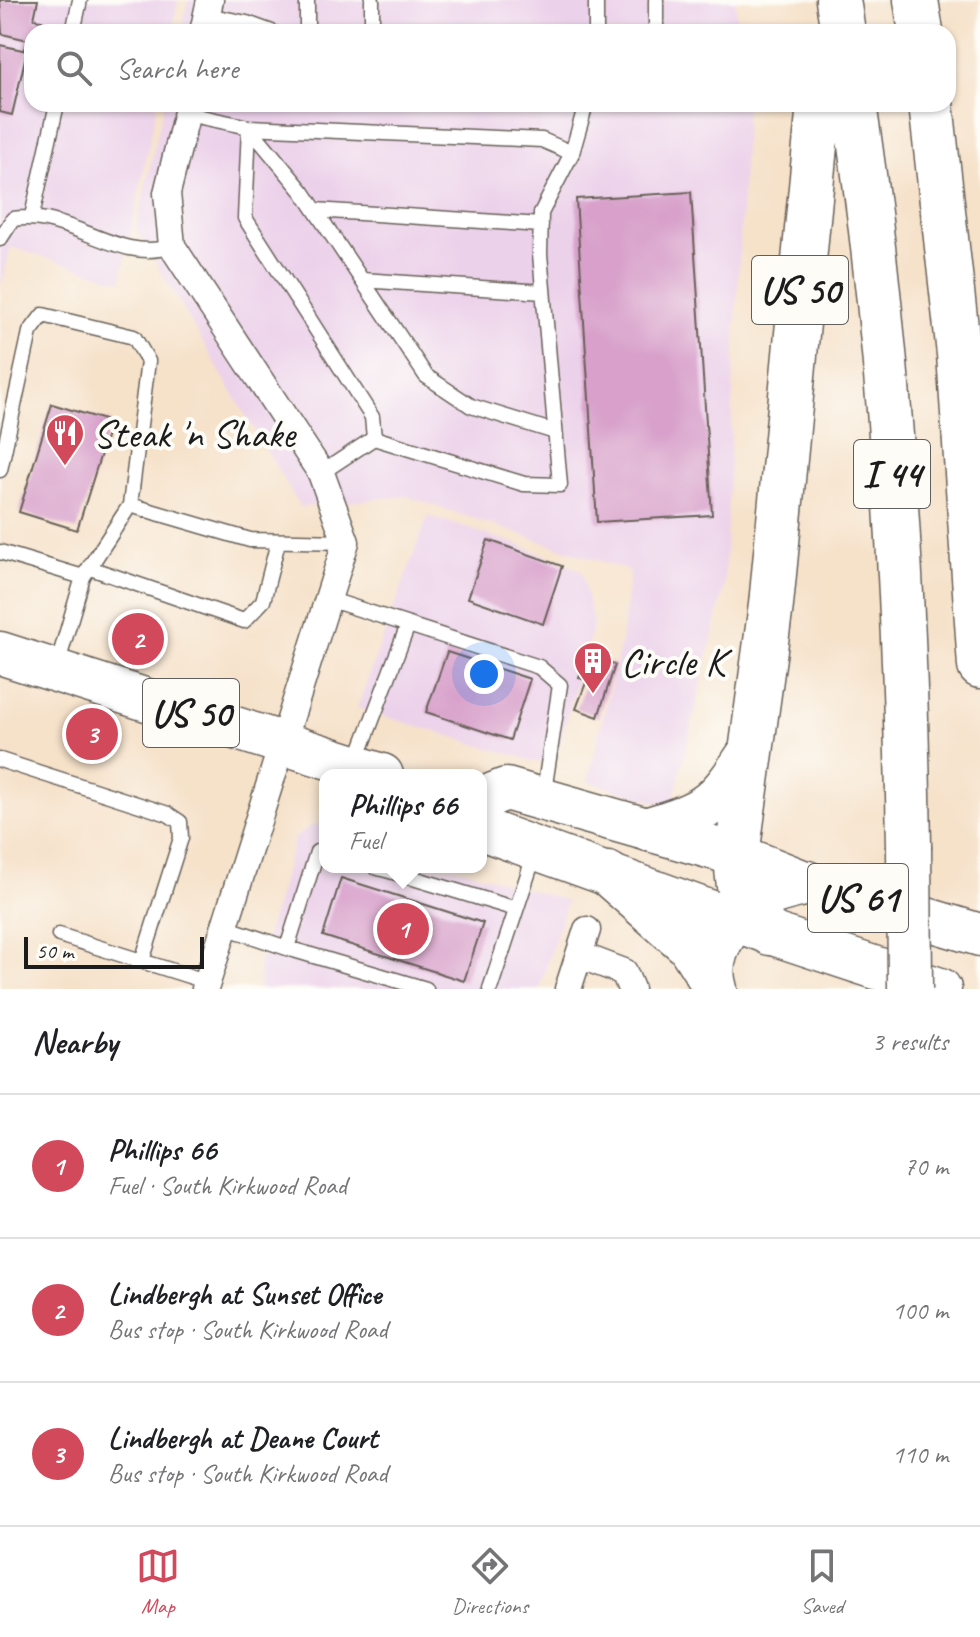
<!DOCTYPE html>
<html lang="en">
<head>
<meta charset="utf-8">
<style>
	:root { --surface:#fff; --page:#f6f6f6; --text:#202124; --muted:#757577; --line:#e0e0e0; --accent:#d1495b }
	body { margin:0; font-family:Caveat,sans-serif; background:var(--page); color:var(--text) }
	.scale { position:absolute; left:24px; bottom:20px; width:180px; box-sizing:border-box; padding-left:8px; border:4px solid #1c1c1c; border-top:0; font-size:22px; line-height:28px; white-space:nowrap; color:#1c1c1c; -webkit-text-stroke:6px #fdfcf7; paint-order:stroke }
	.you { position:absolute; left:484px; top:674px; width:28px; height:28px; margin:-20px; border:6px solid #fff; border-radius:50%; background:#1a73e8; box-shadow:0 0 0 12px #1a73e833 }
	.badge { display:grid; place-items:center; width:52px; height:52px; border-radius:50%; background:var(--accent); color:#fff; font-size:26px; font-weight:700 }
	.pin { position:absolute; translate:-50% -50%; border:4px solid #fff; box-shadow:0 2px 8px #0006 }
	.popup { position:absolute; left:319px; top:769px; width:168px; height:104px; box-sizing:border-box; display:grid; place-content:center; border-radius:16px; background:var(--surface); filter:drop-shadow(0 2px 6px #0005); font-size:26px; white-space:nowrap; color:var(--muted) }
	.popup b { font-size:30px; color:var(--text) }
	.popup::after { content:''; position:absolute; left:50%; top:100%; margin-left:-16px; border:16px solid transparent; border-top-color:var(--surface) }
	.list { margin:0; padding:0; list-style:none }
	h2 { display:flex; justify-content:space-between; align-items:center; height:104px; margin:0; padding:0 32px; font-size:34px }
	h2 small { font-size:26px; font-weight:400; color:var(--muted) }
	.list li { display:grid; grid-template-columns:52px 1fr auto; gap:24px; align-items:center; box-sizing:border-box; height:144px; padding:0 32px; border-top:2px solid var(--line) }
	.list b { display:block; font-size:30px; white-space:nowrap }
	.list p { margin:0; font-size:26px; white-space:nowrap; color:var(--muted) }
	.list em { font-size:26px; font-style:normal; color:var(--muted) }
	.icon { flex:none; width:44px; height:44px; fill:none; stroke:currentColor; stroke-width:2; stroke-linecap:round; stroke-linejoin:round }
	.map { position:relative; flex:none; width:980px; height:989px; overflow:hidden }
	.search { position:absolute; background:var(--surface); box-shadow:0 2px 6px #0004; left:24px; right:24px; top:24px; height:88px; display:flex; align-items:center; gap:20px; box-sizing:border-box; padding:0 28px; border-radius:24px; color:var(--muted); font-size:30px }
	.sheet { height:536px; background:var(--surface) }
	nav { display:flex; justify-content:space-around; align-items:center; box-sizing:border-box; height:112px; border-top:2px solid var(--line); background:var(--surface); font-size:22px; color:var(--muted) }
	nav a { display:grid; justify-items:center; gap:4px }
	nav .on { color:var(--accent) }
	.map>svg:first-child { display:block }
</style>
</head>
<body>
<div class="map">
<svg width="980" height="989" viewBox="0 0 980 989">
	<rect width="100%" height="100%" fill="#fdfcf7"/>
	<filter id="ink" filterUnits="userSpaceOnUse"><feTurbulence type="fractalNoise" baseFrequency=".0125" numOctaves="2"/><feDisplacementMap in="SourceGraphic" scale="16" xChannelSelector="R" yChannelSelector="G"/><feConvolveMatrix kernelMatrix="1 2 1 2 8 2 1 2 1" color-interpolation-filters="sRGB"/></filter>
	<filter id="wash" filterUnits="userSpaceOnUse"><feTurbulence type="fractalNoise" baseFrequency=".006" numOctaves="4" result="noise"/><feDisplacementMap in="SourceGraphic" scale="32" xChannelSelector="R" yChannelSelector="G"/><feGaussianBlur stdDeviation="1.8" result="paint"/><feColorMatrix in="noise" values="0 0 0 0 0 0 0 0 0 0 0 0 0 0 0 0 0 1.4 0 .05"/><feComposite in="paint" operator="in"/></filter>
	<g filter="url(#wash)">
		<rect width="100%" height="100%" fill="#f6e1c9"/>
		<path fill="#ecd1ea" d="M0,0H178L172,32H32V104H157L121,281L11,247L0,289Z
			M188,0H735L738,32H181Z
			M164,104H746L724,587L672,807L588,781L621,642L630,571L406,496L300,507L136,229Z
			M428,516L517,544L582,571L593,625L553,767L357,708Z
			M314,824L325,827V867H455L567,901L539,989H259V963L295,837Z"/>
		<g id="blocks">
			<path fill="#d8a0cb" d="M0,0H38L34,19L42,20L40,32H32V50L25,49L28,40L2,34Z
				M0,45L27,51L12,115L0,112Z
				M691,192L712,515L597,522L576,199Z
				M52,404L111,422L77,530L19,512Z
				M488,540L562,566L543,624L468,598Z
				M447,652L530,679L510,740L426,712Z
				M587,655L615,665L598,717L576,709L587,680L579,678Z
				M341,878L483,923L464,981L323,936Z"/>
		</g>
	</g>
	<g filter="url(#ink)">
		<use href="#blocks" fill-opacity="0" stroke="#686159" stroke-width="2"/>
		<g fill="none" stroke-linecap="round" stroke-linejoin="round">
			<g stroke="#686159" stroke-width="17">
				<path id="service" d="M372,0V32
					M596,0V32
					M656,0V32
					M207,15L247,23L272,32
					M73,32L80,0
					M307,32V0
					M187,114L249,127L542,140L572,153
					M249,127L303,192L426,376L471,406L555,432
					M249,127L245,218L372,417L374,438
					M315,210L541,225
					M32,216L57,104
					M0,239L13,219C71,210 118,265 172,246
					M362,280L543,292
					M0,470L30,332L43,315L134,337L148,361L130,505L250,540L346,542
					M321,473L374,438L524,484L560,485L540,254L541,213L572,153L586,104
					M0,552L83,577L130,505
					M90,568L244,621L263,601L278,542
					M328,599L539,667L560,685L543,798
					M56,669L83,577
					M0,760L168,814L180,822L181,838L142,961
					M355,765L408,625
					M325,854L317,852L287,948L426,989
					M375,867L390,871L391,867
					M390,871L516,909
					M225,927L287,948
					M59,935L208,982
					M490,989L535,853"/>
			</g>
			<g stroke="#686159" stroke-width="29">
				<path id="minor" d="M203,32L210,0
					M189,104L167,193L172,246L321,473L346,542L205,989
					M579,955L624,972L631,989
					M568,989L587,930"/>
			</g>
			<g stroke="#686159" stroke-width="45">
				<path id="primary" d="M0,653L382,775
					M481,799L506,789L737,855L807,883L980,935
					M481,824L487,831L770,933L940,989"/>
			</g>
			<g stroke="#686159" stroke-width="47">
				<path id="motorway" d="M838,0L843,32
					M916,0L921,32
					M854,104C891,349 905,598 909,846
					M931,104L959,354L980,666
					M649,829C709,811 716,805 750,753
					M608,874L689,945L713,983
					M770,933C743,908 736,893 737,855L771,605L819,104
					M715,989C703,951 734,913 765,896C777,889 794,887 807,883"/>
			</g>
			<use href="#service" stroke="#fff" stroke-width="14"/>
			<use href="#minor" stroke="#fff" stroke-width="26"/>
			<use href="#primary" stroke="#fff" stroke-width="42"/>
			<use href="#motorway" stroke="#fff" stroke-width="44"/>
			<g stroke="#686159" stroke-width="47" stroke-linecap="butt">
				<path id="motorway-bridge" d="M909,846L910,989"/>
			</g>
			<use href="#motorway-bridge" stroke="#fff" stroke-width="44"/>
		</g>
	</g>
	<defs>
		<g id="restaurant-pin" transform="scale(2)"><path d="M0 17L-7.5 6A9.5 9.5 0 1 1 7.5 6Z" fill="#d1495b" stroke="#fdfcf7"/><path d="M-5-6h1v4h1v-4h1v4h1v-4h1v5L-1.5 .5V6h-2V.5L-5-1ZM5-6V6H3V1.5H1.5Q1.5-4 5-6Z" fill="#fff"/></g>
		<g id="building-pin" transform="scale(2)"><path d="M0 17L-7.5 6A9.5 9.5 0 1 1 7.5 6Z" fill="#d1495b" stroke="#fdfcf7"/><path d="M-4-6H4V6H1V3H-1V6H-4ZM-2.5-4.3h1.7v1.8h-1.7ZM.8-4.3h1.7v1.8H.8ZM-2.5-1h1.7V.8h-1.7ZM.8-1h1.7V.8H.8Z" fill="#fff"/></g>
	</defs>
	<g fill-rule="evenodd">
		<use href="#restaurant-pin" x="65" y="433"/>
		<use href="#building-pin" x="593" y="661"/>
	</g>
	<g text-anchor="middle" stroke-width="8" stroke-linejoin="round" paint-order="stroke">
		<g fill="#fdfcf7" stroke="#605f5e" stroke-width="2">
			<rect x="752" y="256" width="96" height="68" rx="6"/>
			<rect x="854" y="440" width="76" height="68" rx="6"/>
			<rect x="143" y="679" width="96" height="68" rx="6"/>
			<rect x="808" y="864" width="100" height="68" rx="6"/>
		</g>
		<g font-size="38" font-weight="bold" fill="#1c1c1c">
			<text x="800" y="303">US 50</text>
			<text x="892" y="487">I 44</text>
			<text x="191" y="726">US 50</text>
			<text x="858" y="911">US 61</text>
		</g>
		<g font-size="40" fill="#1c1c1c" stroke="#fdfcf7" text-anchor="start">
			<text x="93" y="447">Steak 'n Shake</text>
			<text x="621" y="675">Circle K</text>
		</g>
	</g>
</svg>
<div class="scale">50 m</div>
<div class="you"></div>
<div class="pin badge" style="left:403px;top:929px">1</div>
<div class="popup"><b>Phillips 66</b>Fuel</div>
<div class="pin badge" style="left:138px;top:639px">2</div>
<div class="pin badge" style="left:92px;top:734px">3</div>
<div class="search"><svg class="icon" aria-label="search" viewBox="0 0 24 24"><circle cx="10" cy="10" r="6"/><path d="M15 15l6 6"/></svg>Search here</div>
</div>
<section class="sheet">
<h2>Nearby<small>3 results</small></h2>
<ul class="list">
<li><span class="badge">1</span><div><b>Phillips 66</b><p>Fuel · South Kirkwood Road</p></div><em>70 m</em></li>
<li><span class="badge">2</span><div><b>Lindbergh at Sunset Office</b><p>Bus stop · South Kirkwood Road</p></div><em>100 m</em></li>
<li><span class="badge">3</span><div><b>Lindbergh at Deane Court</b><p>Bus stop · South Kirkwood Road</p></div><em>110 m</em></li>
</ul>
</section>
<nav>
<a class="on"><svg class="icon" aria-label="map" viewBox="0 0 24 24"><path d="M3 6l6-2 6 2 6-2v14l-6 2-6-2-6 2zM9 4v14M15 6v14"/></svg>Map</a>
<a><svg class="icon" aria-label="directions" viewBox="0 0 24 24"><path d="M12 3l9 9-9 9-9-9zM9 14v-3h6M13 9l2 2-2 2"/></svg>Directions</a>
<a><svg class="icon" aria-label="saved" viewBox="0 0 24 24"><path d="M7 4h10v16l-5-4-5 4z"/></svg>Saved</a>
</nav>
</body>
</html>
